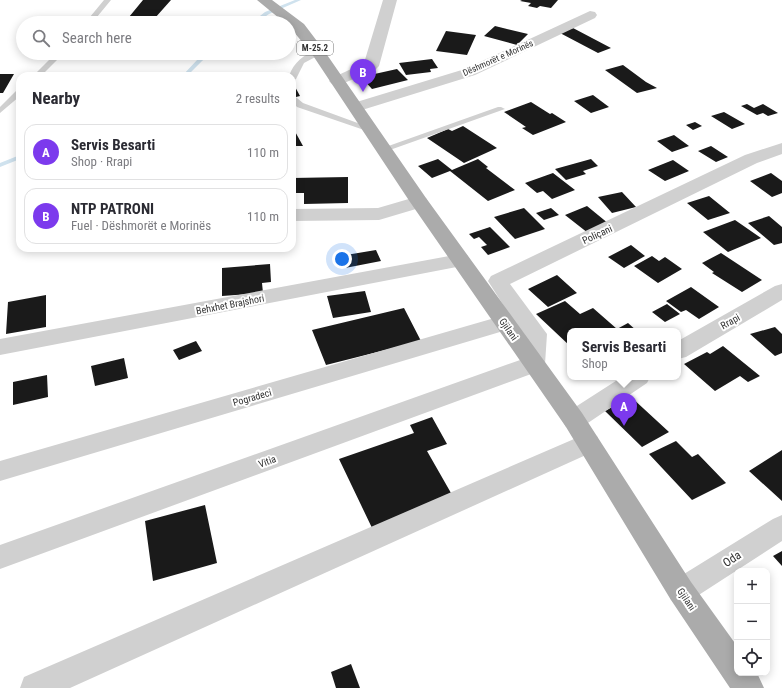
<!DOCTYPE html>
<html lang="en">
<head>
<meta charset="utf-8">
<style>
	:root { --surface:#fff; --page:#f2f2f3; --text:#2b2b33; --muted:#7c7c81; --line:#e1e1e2; --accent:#7c3aed }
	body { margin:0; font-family:"Roboto Condensed",sans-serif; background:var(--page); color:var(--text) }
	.controls { position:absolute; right:12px; bottom:12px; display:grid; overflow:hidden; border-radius:8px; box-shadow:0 2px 10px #0003 }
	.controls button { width:36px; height:36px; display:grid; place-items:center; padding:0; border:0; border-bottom:1px solid var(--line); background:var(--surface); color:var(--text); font:20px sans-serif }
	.you { position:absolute; left:342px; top:259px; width:14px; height:14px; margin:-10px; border:3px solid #fff; border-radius:50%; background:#1a73e8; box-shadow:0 0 0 6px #1a73e833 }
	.badge { display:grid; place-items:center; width:26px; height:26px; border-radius:50%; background:var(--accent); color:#fff; font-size:13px; font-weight:700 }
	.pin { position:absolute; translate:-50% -33px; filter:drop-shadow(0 1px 2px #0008) }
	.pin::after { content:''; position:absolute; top:21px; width:14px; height:12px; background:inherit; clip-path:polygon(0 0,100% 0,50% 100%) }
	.popup { position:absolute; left:567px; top:328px; width:114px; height:52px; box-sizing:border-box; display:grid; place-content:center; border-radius:8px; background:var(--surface); filter:drop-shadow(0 1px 3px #0005); font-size:13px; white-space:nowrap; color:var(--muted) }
	.popup b { font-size:15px; color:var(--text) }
	.popup::after { content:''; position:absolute; left:50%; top:100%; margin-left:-8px; border:8px solid transparent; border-top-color:var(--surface) }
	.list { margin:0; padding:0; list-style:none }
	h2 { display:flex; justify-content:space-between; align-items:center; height:52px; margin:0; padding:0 16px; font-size:17px }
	h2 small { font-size:13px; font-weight:400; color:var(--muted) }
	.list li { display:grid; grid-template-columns:26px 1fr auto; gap:12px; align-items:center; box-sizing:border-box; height:56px; margin:0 8px 8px; padding:0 8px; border:1px solid var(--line); border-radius:12px }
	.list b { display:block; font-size:15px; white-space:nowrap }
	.list p { margin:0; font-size:13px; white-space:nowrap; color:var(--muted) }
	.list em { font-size:13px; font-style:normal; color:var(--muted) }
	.icon { flex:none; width:22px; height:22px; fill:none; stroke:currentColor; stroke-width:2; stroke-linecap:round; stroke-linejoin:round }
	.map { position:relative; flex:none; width:782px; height:688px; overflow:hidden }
	.search { position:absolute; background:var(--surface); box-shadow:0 2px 10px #0003; left:16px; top:16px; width:280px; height:44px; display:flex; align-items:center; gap:10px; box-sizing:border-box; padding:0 14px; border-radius:22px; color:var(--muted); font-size:15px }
	.panel { position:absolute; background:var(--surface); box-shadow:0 2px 10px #0003; left:16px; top:72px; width:280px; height:180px; border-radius:12px }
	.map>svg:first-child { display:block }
</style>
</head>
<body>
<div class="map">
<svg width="782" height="688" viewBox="0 0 782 688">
	<rect width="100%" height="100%" fill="#fff"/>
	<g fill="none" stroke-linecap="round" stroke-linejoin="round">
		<path fill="#cfe2ee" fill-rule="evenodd" d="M295,0H301L269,14L256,23H251L265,12Z
			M207,53H212L202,61L187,76H182L198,59Z
			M20,155V159L0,167V163Z"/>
	</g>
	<path fill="#1a1a1a" d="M143,0H171L155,18L129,17Z
		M522,0H558L551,8L540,6L537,8L528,6L531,3L520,1Z
		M495,26L528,34L517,45L484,36Z
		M573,28L611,48L598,53L560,33Z
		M446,31L476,35L467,55L436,51Z
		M432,59L438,68L430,69L431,72L406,75L399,63Z
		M623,65L646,82L657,88L637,93L605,70Z
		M397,69L408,80L372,89L361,77Z
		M0,74H14L3,93H0Z
		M293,83L300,96L292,98Z
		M593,95L609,107L591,113L574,101Z
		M531,102L550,114L552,113L566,122L533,135L522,128L526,127L504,112Z
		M747,104L754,108L763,104L778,113L768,116L763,113L757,115L741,106Z
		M724,112L745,124L732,129L711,116Z
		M695,122L702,126L693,130L686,125Z
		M292,126L303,146H292Z
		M463,126L497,148L464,163L427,138L448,129L452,131Z
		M674,135L689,146L672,152L657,141Z
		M711,146L728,157L716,162L698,151Z
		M438,159L452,170L478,159L488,167L486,168L515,190L488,201L450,171L432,178L418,166Z
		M591,159L598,166L583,171L586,174L566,180L555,169Z
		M673,160L689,171L665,181L648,170Z
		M553,173L575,190L552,199L543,191L537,193L525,183Z
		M771,173L782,181V193L772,197L750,181Z
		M348,177V203L304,204V193H292V178Z
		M622,192L636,207L612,213L598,197Z
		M709,196L730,213L708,220L687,203Z
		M587,206L609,224L588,233L565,215Z
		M524,208L545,229L515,239L494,217Z
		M551,208L559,215L544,220L536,213Z
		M769,216L782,227V243L774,245L748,223Z
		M735,220L761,238L728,252L703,232Z
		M490,227L510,247L488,255L481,247L487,245L479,237L474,239L469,234Z
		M631,245L645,256L624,268L608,257Z
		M376,250L381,261L345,268L340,256Z
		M721,253L762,280L742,292L712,273L714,272L702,263Z
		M652,256L659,261L665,257L682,269L658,283L634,266Z
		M270,264L271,282L262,283L263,293L222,296V268Z
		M557,275L577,293L548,307L528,289Z
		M691,287L719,307L699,319L686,310L681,312L666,301Z
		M365,291L371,312L333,318L327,296Z
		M46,295V327L6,334L8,302Z
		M565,301L580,314L593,308L617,329L628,323L637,331H570V346L536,314Z
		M667,304L680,314L665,322L652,312Z
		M404,308L421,341L326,365L312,330Z
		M775,327L782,334V353L775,356L750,334Z
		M196,341L202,351L179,360L173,350Z
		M723,346L760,376L748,382L740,376L715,391L684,364L707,352L710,354Z
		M124,358L128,378L95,386L91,366Z
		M47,375L48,397L13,405V382Z
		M631,397L669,432L642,447L605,411Z
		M432,417L447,444L427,451L455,500L373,530L339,459L414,433L410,425Z
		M676,441L692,457L698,454L726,483L692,500L649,454Z
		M782,450V501L749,471Z
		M205,505L217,563L153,581L145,521Z
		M782,551V566L773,556Z
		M351,664L360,688H336L331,672Z"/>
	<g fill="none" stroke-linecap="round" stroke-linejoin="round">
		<path fill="#d0d0d0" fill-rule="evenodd" d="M104,0H111L92,23H85Z
			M318,50L322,52L321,54L304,63L296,79L292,81V76H289C294,62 304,54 318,50Z
			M56,53H64L41,76H33Z
			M17,90H20V96L0,113V107Z
			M292,94L303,103L374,129L373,131H367L297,107L292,101Z
			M498,107H501L505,109L387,151H381L380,149Z"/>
		<path fill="#d0d0d0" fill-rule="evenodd" d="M383,0H397L379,66L376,69L342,84H332L329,81L332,78L364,63Z
			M590,11L595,12L597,15L595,18L475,75L362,110L356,112L350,110L348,107L350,104L465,69Z
			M782,143V154L757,163L510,284L547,334L545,364L542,370L0,569V545L523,359L525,335L516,323L513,328L0,481V461L505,315L511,317L488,281L491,276L745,155Z
			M419,196L426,198L428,202L426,206L379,220L292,221V209L378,208Z
			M460,254L467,255L470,260L467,265L0,355V339Z
			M782,284V300L686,357L678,359V341L775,286Z
			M622,377H650L647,383L582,427L574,429L566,427L562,420L566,413Z
			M588,433L597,436L600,443L597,450L70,688H20L24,677Z
			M782,515V541L691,600L681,604L671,600L667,591L671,582L773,519Z"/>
		<path fill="#ababab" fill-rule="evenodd" d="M257,0H272L304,24L323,49L426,198L582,413L691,582L737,646V673H757L764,688H730L671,600L566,427L410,202L312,54L289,26V23H285Z"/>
	</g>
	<g text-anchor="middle" stroke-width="4" stroke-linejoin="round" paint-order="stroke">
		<rect fill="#fff" stroke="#707070" stroke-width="1" x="297" y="41" width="36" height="14" rx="3"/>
		<g font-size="9" font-weight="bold" fill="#333">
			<text x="315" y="51">M-25.2</text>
		</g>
		<g font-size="9" fill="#333" stroke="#fff">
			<text transform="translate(498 58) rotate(-24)" y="3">Dëshmorët e Morinës</text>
		</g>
		<g font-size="10" fill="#333" stroke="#fff">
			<text transform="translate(597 234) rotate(-25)" y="4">Poliçani</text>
			<text transform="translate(230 304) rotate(-11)" y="4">Behxhet Brajshori</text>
			<text transform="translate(730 321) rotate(-29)" y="4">Rrapi</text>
			<text transform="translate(509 329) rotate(55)" y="4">Gjilani</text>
			<text transform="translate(252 397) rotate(-16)" y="4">Pogradeci</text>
			<text transform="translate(267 461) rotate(-20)" y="4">Vitia</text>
			<text transform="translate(687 599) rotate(56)" y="4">Gjilani</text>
		</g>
		<g font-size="12" fill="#333" stroke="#fff">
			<text transform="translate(732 559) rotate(-33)" y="4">Oda</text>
		</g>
	</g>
</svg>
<div class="controls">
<button>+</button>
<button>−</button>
<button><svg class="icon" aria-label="locate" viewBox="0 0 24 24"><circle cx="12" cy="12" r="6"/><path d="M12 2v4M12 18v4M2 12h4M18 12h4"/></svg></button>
</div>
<div class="you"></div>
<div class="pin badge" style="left:624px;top:426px">A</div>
<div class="popup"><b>Servis Besarti</b>Shop</div>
<div class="pin badge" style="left:363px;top:92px">B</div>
<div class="search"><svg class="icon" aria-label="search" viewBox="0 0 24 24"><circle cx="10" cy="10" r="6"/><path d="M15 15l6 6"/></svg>Search here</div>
<section class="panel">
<h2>Nearby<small>2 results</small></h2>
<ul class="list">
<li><span class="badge">A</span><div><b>Servis Besarti</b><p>Shop · Rrapi</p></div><em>110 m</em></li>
<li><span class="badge">B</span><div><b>NTP PATRONI</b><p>Fuel · Dëshmorët e Morinës</p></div><em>110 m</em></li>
</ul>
</section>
</div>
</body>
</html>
